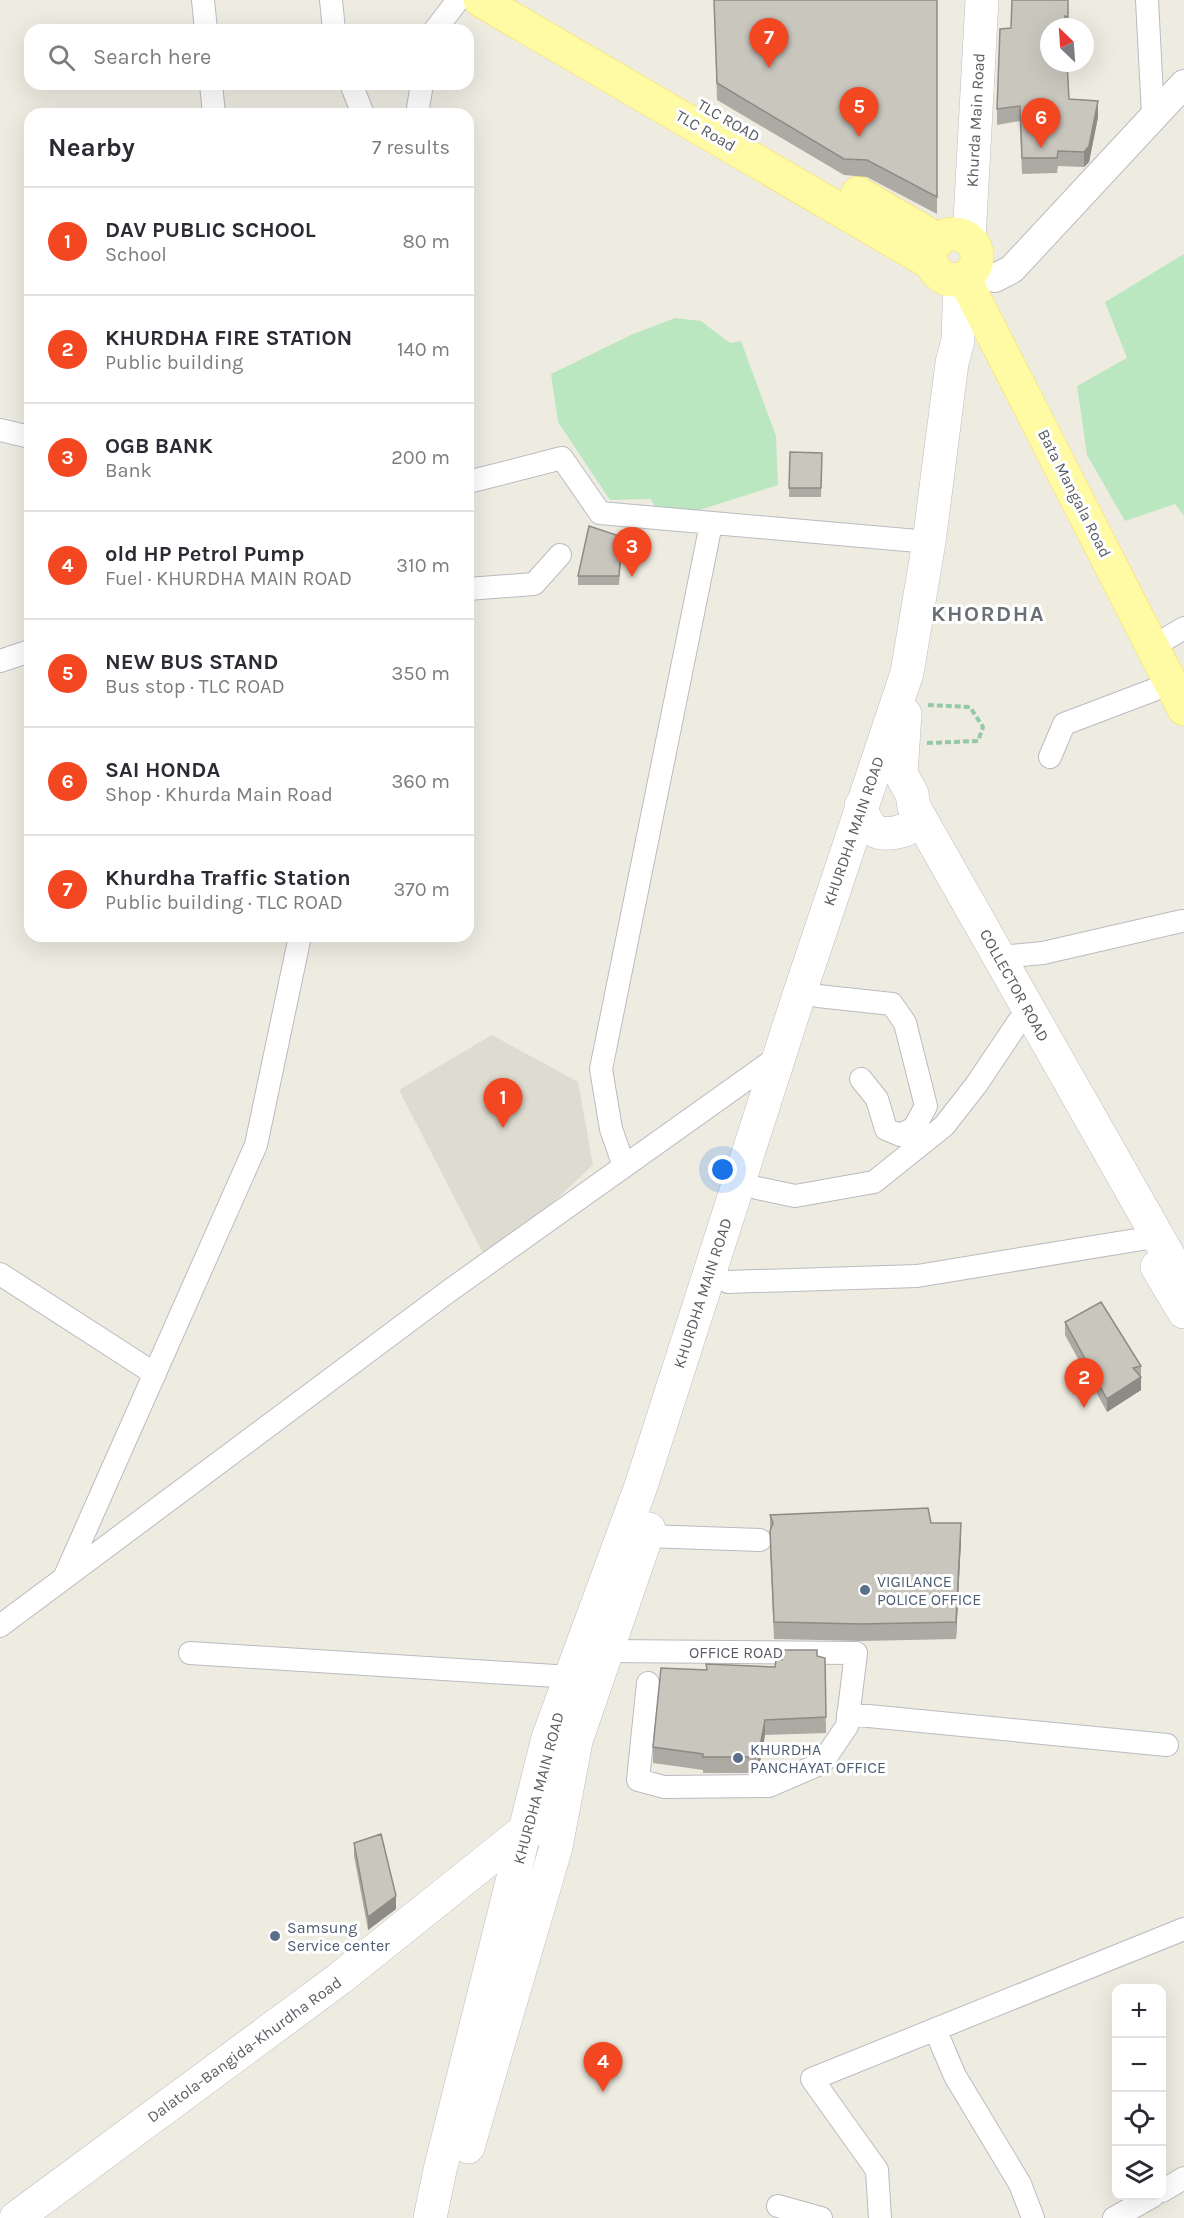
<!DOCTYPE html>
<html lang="en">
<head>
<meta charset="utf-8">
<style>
	:root { --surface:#fff; --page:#f2f2f3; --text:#2b2b33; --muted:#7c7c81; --line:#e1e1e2; --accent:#f34721 }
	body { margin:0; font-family:Karla,sans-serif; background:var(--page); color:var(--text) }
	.controls { position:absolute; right:18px; bottom:18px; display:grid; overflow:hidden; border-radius:12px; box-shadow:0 6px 24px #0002 }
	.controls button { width:54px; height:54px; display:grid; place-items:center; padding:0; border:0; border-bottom:2px solid var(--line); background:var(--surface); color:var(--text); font:30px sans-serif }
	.compass { position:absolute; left:1040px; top:18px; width:54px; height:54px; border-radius:50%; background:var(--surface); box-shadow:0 6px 24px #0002; rotate:335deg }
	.you { position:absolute; left:723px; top:1170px; width:21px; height:21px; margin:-15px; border:4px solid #fff; border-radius:50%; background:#1a73e8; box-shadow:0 0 0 9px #1a73e833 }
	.badge { display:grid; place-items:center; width:39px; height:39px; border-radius:50%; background:var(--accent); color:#fff; font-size:20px; font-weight:700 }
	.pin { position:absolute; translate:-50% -50px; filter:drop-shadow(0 2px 3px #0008) }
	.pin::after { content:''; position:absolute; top:32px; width:21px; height:18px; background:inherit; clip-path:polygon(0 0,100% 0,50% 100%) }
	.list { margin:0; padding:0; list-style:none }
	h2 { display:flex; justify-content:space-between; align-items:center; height:78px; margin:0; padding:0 24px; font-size:26px }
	h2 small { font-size:20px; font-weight:400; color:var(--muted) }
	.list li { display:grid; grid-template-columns:39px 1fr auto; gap:18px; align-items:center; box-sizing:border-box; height:108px; padding:0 24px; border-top:2px solid var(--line) }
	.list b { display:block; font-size:22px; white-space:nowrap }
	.list p { margin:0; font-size:20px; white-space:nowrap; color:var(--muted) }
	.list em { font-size:20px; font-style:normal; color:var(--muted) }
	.icon { flex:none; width:33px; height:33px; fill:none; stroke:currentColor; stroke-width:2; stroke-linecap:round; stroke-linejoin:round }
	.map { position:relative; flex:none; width:1184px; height:2218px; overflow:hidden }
	.search { position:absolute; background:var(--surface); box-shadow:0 6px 24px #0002; left:24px; top:24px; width:450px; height:66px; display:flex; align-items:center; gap:15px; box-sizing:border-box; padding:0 21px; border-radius:18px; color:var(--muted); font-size:22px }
	.panel { position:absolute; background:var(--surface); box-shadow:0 6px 24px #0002; left:24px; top:108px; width:450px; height:834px; border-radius:18px }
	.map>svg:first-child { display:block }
</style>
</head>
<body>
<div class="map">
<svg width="1184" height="2218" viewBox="0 0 1184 2218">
	<rect width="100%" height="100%" fill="#eeece1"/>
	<path fill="#dedbd0" d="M492,1035L578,1082L593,1165L488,1263L399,1090Z"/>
	<path fill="#bbe7c0" d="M1184,254V516L1175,504L1125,521L1087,455L1077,386L1127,358L1105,302Z
		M675,318L701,321L730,343L741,341L776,436L778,485L690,513L660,519L651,499L610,500L558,422L551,374L633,334Z"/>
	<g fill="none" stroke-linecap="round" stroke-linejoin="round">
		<g stroke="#b9bbc1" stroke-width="24">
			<path id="minor" d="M203,0L206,30
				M331,0L334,30
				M1147,0L1153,115
				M435,30L458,0
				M211,84L214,114
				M351,84L363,114
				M417,114L422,84
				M0,430L30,437
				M468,482L562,458L600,513L929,542
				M468,589L534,584L560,555
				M1154,646L1184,628
				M0,661L30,651
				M1050,757L1064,724L1172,683
				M999,957L1043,953L1182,921
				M818,996L892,1004L905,1023L926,1106L914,1128L900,1135L886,1129L877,1099L861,1079
				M624,1166L611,1129L601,1069L711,524
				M757,1188L795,1196L874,1182L944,1126L976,1085L1019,1021
				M0,1274L155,1374
				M728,1282L917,1276L1142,1239
				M646,1536L760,1540
				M65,1576L256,1145L300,936
				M0,1626L449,1291L779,1056
				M607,1651L856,1653L847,1726L822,1763L769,1786L664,1787L638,1780L648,1683
				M190,1653L571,1677
				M848,1714L1167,1745
				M935,2029L955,2076L1020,2184L1033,2218
				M1162,2191L1184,2178
				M778,2206L821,2218
				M880,2218L877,2170L812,2079L1184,1929
				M1114,2218L1153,2196"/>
		</g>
		<g stroke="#b9bbc1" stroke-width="30">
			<path id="tertiary" d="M974,267L984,275L995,278L1012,269L1184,84"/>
		</g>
		<g stroke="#babcc4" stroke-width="34">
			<path id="secondary" d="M969,239L982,0
				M905,714L901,774L912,794L914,807L1184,1283
				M861,806C868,833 879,838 905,830
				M1157,1267L1184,1312
				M468,2147L556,1847L576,1741L649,1529
				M16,2218L339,1979L525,1830L531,1831
				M430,2218L440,2170L548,1738L641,1486L799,995L907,673L929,542L952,363L958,340L960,279"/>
		</g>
		<g stroke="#fadc4e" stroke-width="34">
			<path id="primary" d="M480,0L931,263
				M858,193L938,240
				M931 257a23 23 0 1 1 46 0a23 23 0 1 1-46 0Z
				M964,278L1184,709"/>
		</g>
		<path stroke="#94c8a9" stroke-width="4" stroke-dasharray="6 3" stroke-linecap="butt" d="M927,743L978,741L983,727L970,707L928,705"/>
		<use href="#minor" stroke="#fff" stroke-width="22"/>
		<use href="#tertiary" stroke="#fff" stroke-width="28"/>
		<use href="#secondary" stroke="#fff" stroke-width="33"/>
		<use href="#primary" stroke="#fffaa4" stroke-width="33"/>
	</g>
	<path fill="#adaaa3" d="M714,0H937V214L867,177L844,175L717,100Z
		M1068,0V27H1049L1069,99L1098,117L1089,162L1084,167L1058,166L1057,173L1022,174L1020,121L997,125V109L1011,28Z
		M790,452L822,453L821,497H789Z
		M622,546L619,585H578V576Z
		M1065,1322L1141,1366V1390L1107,1412L1065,1335Z
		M770,1515L931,1523L961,1540L956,1639L862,1641L774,1639L770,1548Z
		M817,1656L825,1658L826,1733L765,1735L758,1773H703V1770L653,1763V1747L706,1670L775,1667Z
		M354,1843L396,1909L368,1930L354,1856Z"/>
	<path fill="#8d8b85" d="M1098,101V117L1089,162L1084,167V152Z
		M1141,1377V1390L1107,1412V1399Z
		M961,1523V1540L956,1639V1622Z
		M765,1720V1735L758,1773V1757Z
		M396,1896V1909L368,1930V1917Z"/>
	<path fill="#c9c6be" stroke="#8d8b85" stroke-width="1.5" d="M714,0H937V197L867,160L844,159L717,83Z
		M1012,0H1068V17L1065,16V27H1049V63H1067L1069,99L1098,101L1089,146L1084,152L1058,151L1057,158H1022L1020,106L997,109L1000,29L1011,28Z
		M790,452L822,453L821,488H789Z
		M589,526L622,537L619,576H578Z
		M1101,1302L1141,1366L1133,1368L1141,1377L1107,1399L1065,1322Z
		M928,1508L931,1523H961L956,1622L862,1624L774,1622L770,1531L773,1523L770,1515Z
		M783,1650H817V1656L825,1658L826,1717L765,1720L758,1757H703V1754L653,1747L661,1668L707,1670L706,1664L775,1667L776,1660H782Z
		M381,1834L396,1896L368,1917L354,1843Z"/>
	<g fill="#5c6f8a" stroke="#fff" stroke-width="2">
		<circle cx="865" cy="1590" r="6"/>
		<circle cx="738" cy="1758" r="6"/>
		<circle cx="275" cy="1936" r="6"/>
	</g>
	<g text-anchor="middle" stroke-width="6" stroke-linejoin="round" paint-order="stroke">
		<g font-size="16" fill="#5a5d63" stroke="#fff">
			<text transform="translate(729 120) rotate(30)" y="6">TLC ROAD</text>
			<text transform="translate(975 120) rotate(-87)" y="6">Khurda Main Road</text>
			<text transform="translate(706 130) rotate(30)" y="6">TLC Road</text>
			<text transform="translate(1075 493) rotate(63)" y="6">Bata Mangala Road</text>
			<text transform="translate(853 831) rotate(-71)" y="6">KHURDHA MAIN ROAD</text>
			<text transform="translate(1015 985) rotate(61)" y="6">COLLECTOR ROAD</text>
			<text transform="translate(702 1293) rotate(-72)" y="6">KHURDHA MAIN ROAD</text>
			<text x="736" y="1658">OFFICE ROAD</text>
			<text transform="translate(538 1788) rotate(-75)" y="6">KHURDHA MAIN ROAD</text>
			<text transform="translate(244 2049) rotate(-36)" y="6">Dalatola-Bangida-Khurdha Road</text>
		</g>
		<g font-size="16" fill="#4e5e75" stroke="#fff" text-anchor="start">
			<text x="877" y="1587">VIGILANCE<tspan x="877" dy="18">POLICE OFFICE</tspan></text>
			<text x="750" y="1755">KHURDHA<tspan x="750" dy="18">PANCHAYAT OFFICE</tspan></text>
			<text x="287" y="1933">Samsung<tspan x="287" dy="18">Service center</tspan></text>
		</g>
		<g font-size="22" font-weight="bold" letter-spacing="1.5" fill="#6a6f75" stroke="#fff">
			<text x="988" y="621">KHORDHA</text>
		</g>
	</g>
</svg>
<div class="controls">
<button>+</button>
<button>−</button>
<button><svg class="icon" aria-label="locate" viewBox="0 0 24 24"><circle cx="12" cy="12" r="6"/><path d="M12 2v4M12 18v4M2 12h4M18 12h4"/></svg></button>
<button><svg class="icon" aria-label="layers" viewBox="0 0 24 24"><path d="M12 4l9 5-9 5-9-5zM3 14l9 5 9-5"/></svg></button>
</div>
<svg class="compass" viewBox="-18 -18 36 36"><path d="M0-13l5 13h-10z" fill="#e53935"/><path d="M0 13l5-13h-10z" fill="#7c7c81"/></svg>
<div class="you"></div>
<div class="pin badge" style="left:503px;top:1128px">1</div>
<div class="pin badge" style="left:1084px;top:1408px">2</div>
<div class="pin badge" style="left:632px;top:577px">3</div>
<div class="pin badge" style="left:603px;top:2092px">4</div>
<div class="pin badge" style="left:859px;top:137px">5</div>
<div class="pin badge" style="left:1041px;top:148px">6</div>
<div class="pin badge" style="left:769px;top:68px">7</div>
<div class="search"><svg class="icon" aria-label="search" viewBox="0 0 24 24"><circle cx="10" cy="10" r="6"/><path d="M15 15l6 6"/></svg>Search here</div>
<section class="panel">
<h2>Nearby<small>7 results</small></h2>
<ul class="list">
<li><span class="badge">1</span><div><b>DAV PUBLIC SCHOOL</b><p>School</p></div><em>80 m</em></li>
<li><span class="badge">2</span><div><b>KHURDHA FIRE STATION</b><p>Public building</p></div><em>140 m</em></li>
<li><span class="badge">3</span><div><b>OGB BANK</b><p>Bank</p></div><em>200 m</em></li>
<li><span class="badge">4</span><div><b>old HP Petrol Pump</b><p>Fuel · KHURDHA MAIN ROAD</p></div><em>310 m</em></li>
<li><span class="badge">5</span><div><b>NEW BUS STAND</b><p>Bus stop · TLC ROAD</p></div><em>350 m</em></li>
<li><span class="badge">6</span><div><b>SAI HONDA</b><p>Shop · Khurda Main Road</p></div><em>360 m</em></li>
<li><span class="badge">7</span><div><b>Khurdha Traffic Station</b><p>Public building · TLC ROAD</p></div><em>370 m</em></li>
</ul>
</section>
</div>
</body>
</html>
